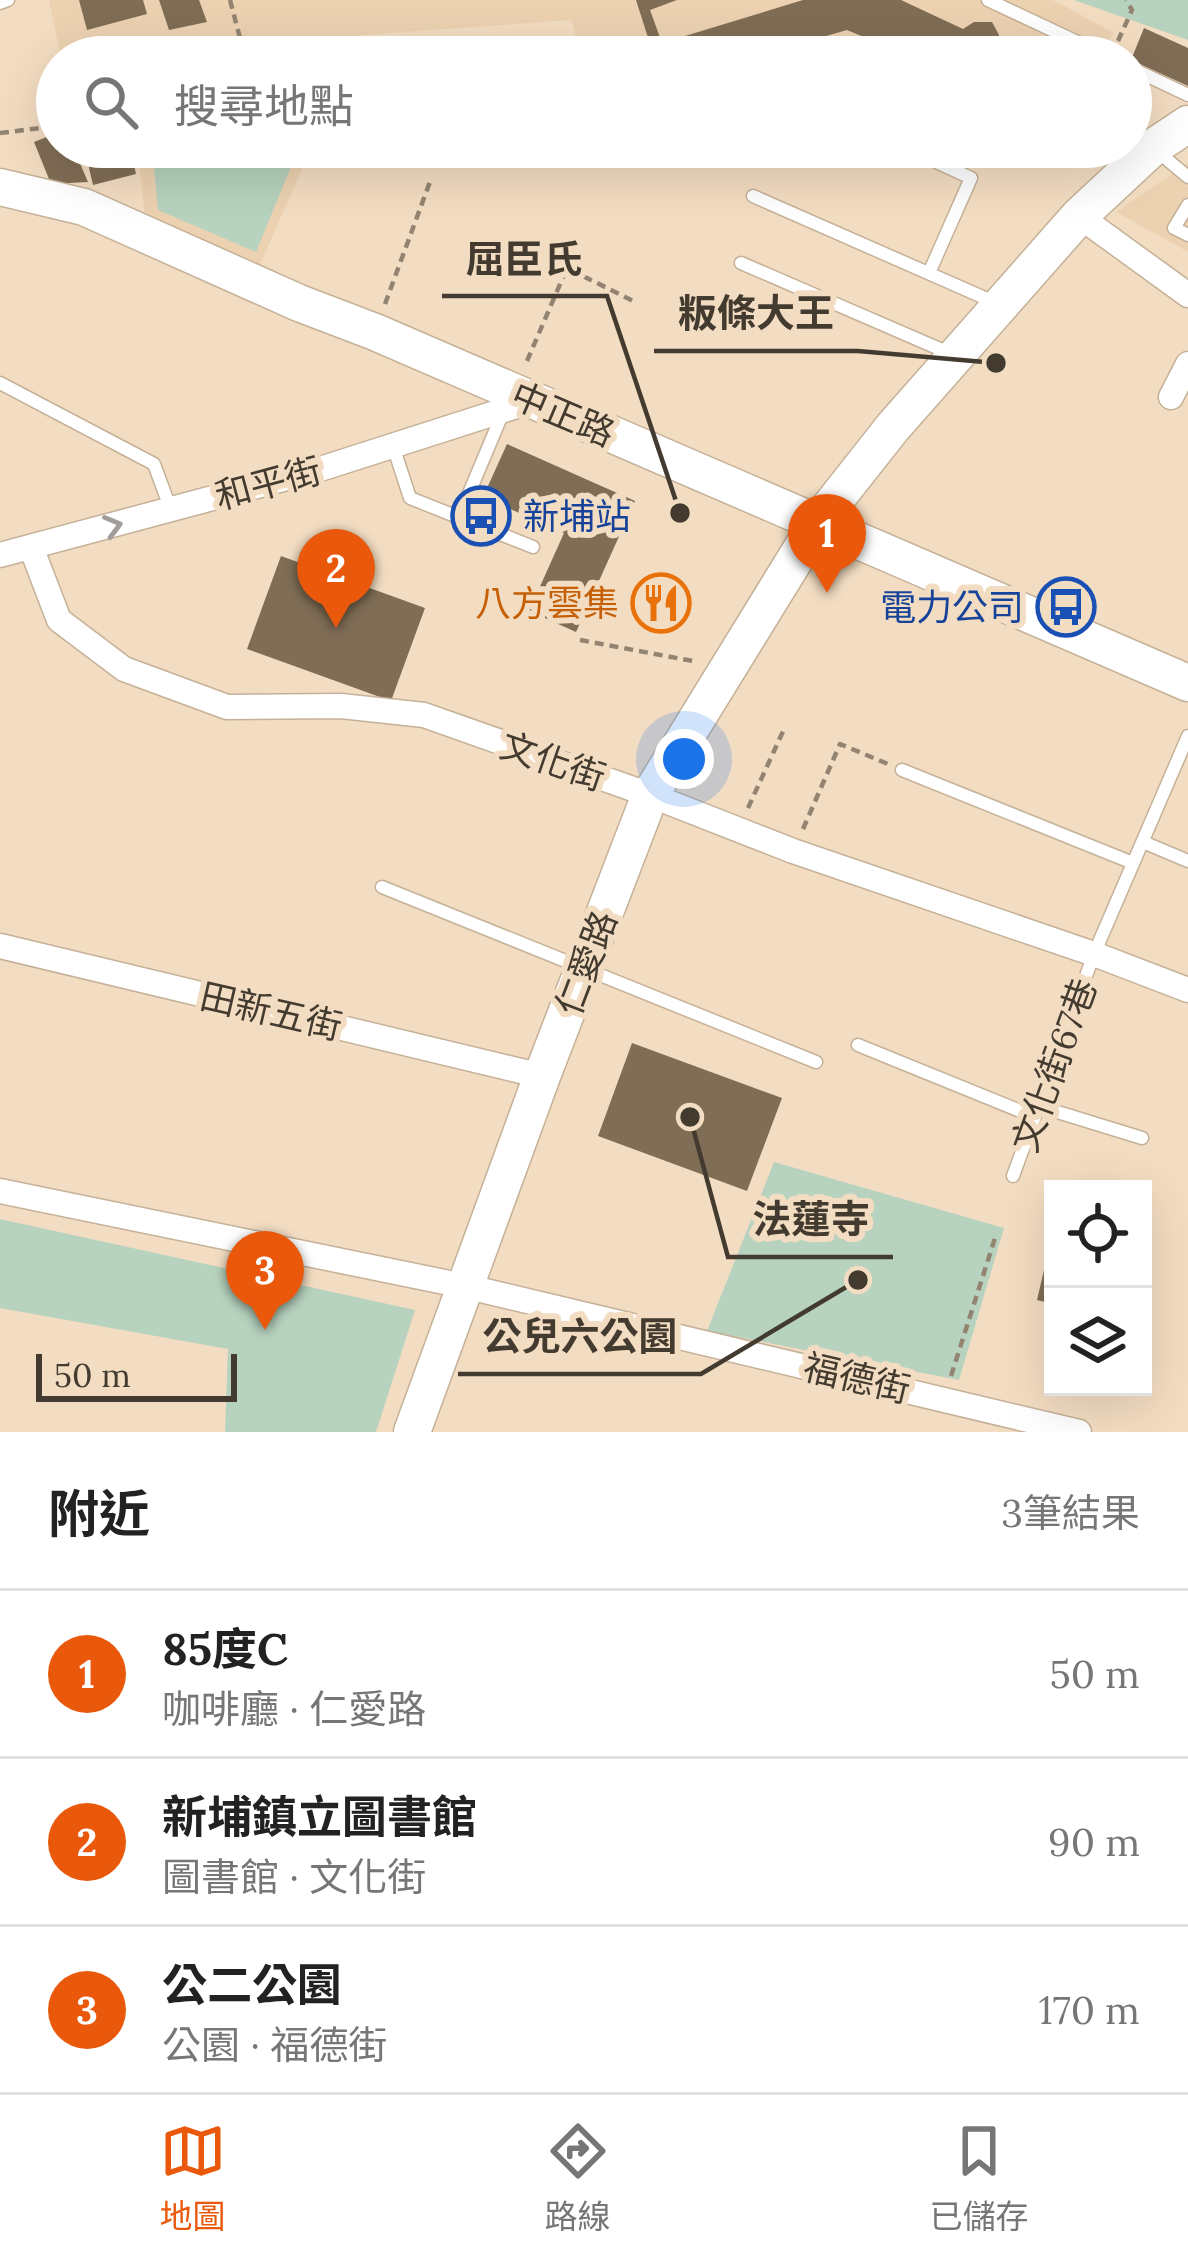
<!DOCTYPE html>
<html lang="zh-TW">
<head>
<meta charset="utf-8">
<style>
	:root { --surface:#fff; --page:#f2f2f2; --text:#222; --muted:#767676; --line:#e0e0e0; --accent:#ea580c }
	body { margin:0; font-family:Lora,"Noto Sans TC",serif; background:var(--page); color:var(--text) }
	.controls { position:absolute; right:36px; bottom:36px; display:grid; overflow:hidden; border-radius:0px; box-shadow:0 12px 48px #0002 }
	.controls button { width:108px; height:108px; display:grid; place-items:center; padding:0; border:0; border-bottom:3px solid var(--line); background:var(--surface); color:var(--text); font:60px sans-serif }
	.scale { position:absolute; left:36px; bottom:30px; width:201px; box-sizing:border-box; padding-left:12px; border:6px solid #443b30; border-top:0; font-size:33px; line-height:42px; white-space:nowrap; color:#443b30; -webkit-text-stroke:9px #f3ddc2; paint-order:stroke }
	.you { position:absolute; left:684px; top:759px; width:42px; height:42px; margin:-30px; border:9px solid #fff; border-radius:50%; background:#1a73e8; box-shadow:0 0 0 18px #1a73e833 }
	.badge { display:grid; place-items:center; width:78px; height:78px; border-radius:50%; background:var(--accent); color:#fff; font-size:39px; font-weight:700 }
	.pin { position:absolute; translate:-50% -99px; filter:drop-shadow(0 3px 6px #0008) }
	.pin::after { content:''; position:absolute; top:63px; width:42px; height:36px; background:inherit; clip-path:polygon(0 0,100% 0,50% 100%) }
	.list { margin:0; padding:0; list-style:none }
	h2 { display:flex; justify-content:space-between; align-items:center; height:156px; margin:0; padding:0 48px; font-size:51px }
	h2 small { font-size:39px; font-weight:400; color:var(--muted) }
	.list li { display:grid; grid-template-columns:78px 1fr auto; gap:36px; align-items:center; box-sizing:border-box; height:168px; padding:0 48px; border-top:3px solid var(--line) }
	.list b { display:block; font-size:45px; white-space:nowrap }
	.list p { margin:0; font-size:39px; white-space:nowrap; color:var(--muted) }
	.list em { font-size:39px; font-style:normal; color:var(--muted) }
	.icon { flex:none; width:66px; height:66px; fill:none; stroke:currentColor; stroke-width:2; stroke-linecap:round; stroke-linejoin:round }
	.map { position:relative; flex:none; width:1188px; height:1432px; overflow:hidden }
	.search { position:absolute; background:var(--surface); box-shadow:0 12px 48px #0002; left:36px; right:36px; top:36px; height:132px; display:flex; align-items:center; gap:30px; box-sizing:border-box; padding:0 42px; border-radius:66px; color:var(--muted); font-size:45px }
	.sheet { height:660px; background:var(--surface) }
	nav { display:flex; justify-content:space-around; align-items:center; box-sizing:border-box; height:168px; border-top:3px solid var(--line); background:var(--surface); font-size:33px; color:var(--muted) }
	nav a { display:grid; justify-items:center; gap:6px }
	nav .on { color:var(--accent) }
	.map>svg:first-child { display:block }
</style>
</head>
<body>
<div class="map">
<svg width="1188" height="1432" viewBox="0 0 1188 1432">
	<rect width="100%" height="100%" fill="#f3ddc2"/>
	<path fill="#ecd2b1" d="M49,0H1053L1114,33L1098,57H884L842,39L786,57H580L572,20L362,35L352,57H61Z
		M138,147H312L256,274L145,221Z
		M1188,163V252L1116,212Z"/>
	<path fill="#b7d2be" d="M1073,0H1188V40L1074,0Z
		M152,147H299L256,252L158,210Z
		M774,1162L1004,1228L959,1380L707,1331Z
		M0,1219L415,1310L376,1432H225L228,1349L0,1308Z"/>
	<path fill="#806d55" d="M79,0H143L147,14L87,30Z
		M159,0H199L207,22L169,30Z
		M636,0H677L650,10L662,43L803,0H901L963,29L974,22H992L999,35L997,49L1012,57H912L847,30L753,57H637L636,52L651,47Z
		M1144,28L1188,48V86L1131,60Z
		M57,133V147H73L88,182L51,184L34,142Z
		M118,147H130L136,174L93,185L86,155Z
		M507,444L635,501L576,632L529,611L564,533L483,497Z
		M281,556L425,608L391,701L247,649Z
		M632,1043L782,1098L747,1191L598,1136Z
		M1051,1240H1053V1304L1037,1300Z"/>
	<g fill="none" stroke-linecap="round" stroke-linejoin="round">
		<g stroke="#c5b197" stroke-width="15">
			<path id="lane" d="M988,0L1109,57
				M0,3L8,0
				M1131,68L1188,95
				M904,147L971,178L929,273
				M1158,152L1188,177
				M753,196L994,302
				M1188,205L1174,228L1188,235
				M741,263L949,353
				M0,383L154,464L171,510
				M393,446L410,498L533,547
				M459,517L504,410
				M902,770L1133,863
				M1143,842L1188,861
				M382,887L816,1062
				M858,1045L1035,1117
				M1038,1106L1142,1138
				M1013,1176L1094,954L1188,736"/>
		</g>
		<g stroke="#c5b197" stroke-width="27">
			<path id="street" d="M1079,216L1188,295
				M1171,397L1188,364
				M31,547L59,620L124,669L227,707L341,706L424,715L650,795L793,851L1094,954L1188,990
				M0,555L317,470L532,401
				M0,946L542,1076
				M0,1191L464,1286L1079,1432"/>
		</g>
		<g stroke="#c5b197" stroke-width="39">
			<path id="secondary" d="M0,187L84,207L299,303L375,332L1188,683
				M412,1432L542,1076L650,795L818,522L893,427L1079,216L1152,148L1188,124"/>
		</g>
		<path stroke="#938472" stroke-width="4.5" stroke-dasharray="9 6" stroke-linecap="butt" d="M230,0L245,57
			M1118,41L1132,10L1126,0
			M0,133L57,126
			M385,304L431,179
			M527,361L567,268L633,301
			M580,640L693,661
			M748,808L785,727
			M803,829L840,744L888,764
			M951,1376L996,1235"/>
		<use href="#lane" stroke="#fff" stroke-width="12"/>
		<use href="#street" stroke="#fff" stroke-width="24"/>
		<use href="#secondary" stroke="#fff" stroke-width="36"/>
	</g>
	<defs><path id="oneway-chevron" d="M-2-3.5L2.5 0L-2 3.5" fill="none" stroke-width="1.6" stroke-linecap="round" stroke-linejoin="round" transform="scale(3)"/></defs>
	<use stroke="#a29d98" href="#oneway-chevron" transform="translate(113 526) rotate(-15)"/>
	<defs>
		<g id="bus-ring" transform="scale(3)"><circle r="9.5" fill="#f3ddc2" stroke="#1a4fb4" stroke-width="1.5"/><path d="M-5-6H5V4H4V6H2V4H-2V6H-4V4H-5ZM-3.5-4V0h7V-4ZM-3.5 1.2v1.5H-2V1.2ZM2 1.2v1.5H3.5V1.2Z" fill="#1a4fb4"/></g>
		<g id="restaurant-ring" transform="scale(3)"><circle r="9.5" fill="#f3ddc2" stroke="#e8710a" stroke-width="1.5"/><path d="M-5-6h1v4h1v-4h1v4h1v-4h1v5L-1.5 .5V6h-2V.5L-5-1ZM5-6V6H3V1.5H1.5Q1.5-4 5-6Z" fill="#e8710a"/></g>
	</defs>
	<g fill-rule="evenodd">
		<use href="#bus-ring" x="481" y="516"/>
		<use href="#restaurant-ring" x="661" y="603"/>
		<use href="#bus-ring" x="1066" y="607"/>
	</g>
	<g text-anchor="middle" stroke-width="12" stroke-linejoin="round" paint-order="stroke">
		<g font-size="36" fill="#443b30" stroke="#f3ddc2">
			<text transform="translate(563 414) rotate(23)" y="13">中正路</text>
			<text transform="translate(268 483) rotate(-15)" y="13">和平街</text>
			<text transform="translate(553 761) rotate(19)" y="13">文化街</text>
			<text transform="translate(586 963) rotate(-69)" y="13">仁愛路</text>
			<text transform="translate(271 1011) rotate(13)" y="13">田新五街</text>
			<text transform="translate(1054 1065) rotate(-70)" y="13">文化街67巷</text>
			<text transform="translate(857 1378) rotate(13)" y="13">福德街</text>
		</g>
		<g font-size="36" fill="#164399" stroke="#f3ddc2" text-anchor="start">
			<text x="523" y="529">新埔站</text>
			<text x="1024" y="620" text-anchor="end">電力公司</text>
		</g>
		<g font-size="36" fill="#c56008" stroke="#f3ddc2" text-anchor="end">
			<text x="619" y="616">八方雲集</text>
		</g>
	</g>
	<path fill="none" stroke="#443b30" stroke-width="4.5" d="M680 513L607 296H442M996 363L858 351H654M690 1117L728 1257H893M858 1280L701 1374H458"/>
	<g fill="#443b30" stroke="#f3ddc2" stroke-width="4.5">
		<circle cx="680" cy="513" r="12"/>
		<circle cx="996" cy="363" r="12"/>
		<circle cx="690" cy="1117" r="12"/>
		<circle cx="858" cy="1280" r="12"/>
	</g>
	<g font-size="39" text-anchor="middle" font-weight="bold" fill="#443b30" stroke="#f3ddc2" stroke-width="12" stroke-linejoin="round" paint-order="stroke">
		<text x="524" y="273">屈臣氏</text>
		<text x="756" y="327">粄條大王</text>
		<text x="811" y="1233">法蓮寺</text>
		<text x="580" y="1350">公兒六公園</text>
	</g>
</svg>
<div class="controls">
<button><svg class="icon" aria-label="locate" viewBox="0 0 24 24"><circle cx="12" cy="12" r="6"/><path d="M12 2v4M12 18v4M2 12h4M18 12h4"/></svg></button>
<button><svg class="icon" aria-label="layers" viewBox="0 0 24 24"><path d="M12 4l9 5-9 5-9-5zM3 14l9 5 9-5"/></svg></button>
</div>
<div class="scale">50 m</div>
<div class="you"></div>
<div class="pin badge" style="left:827px;top:593px">1</div>
<div class="pin badge" style="left:336px;top:628px">2</div>
<div class="pin badge" style="left:265px;top:1330px">3</div>
<div class="search"><svg class="icon" aria-label="search" viewBox="0 0 24 24"><circle cx="10" cy="10" r="6"/><path d="M15 15l6 6"/></svg>搜尋地點</div>
</div>
<section class="sheet">
<h2>附近<small>3筆結果</small></h2>
<ul class="list">
<li><span class="badge">1</span><div><b>85度C</b><p>咖啡廳 · 仁愛路</p></div><em>50 m</em></li>
<li><span class="badge">2</span><div><b>新埔鎮立圖書館</b><p>圖書館 · 文化街</p></div><em>90 m</em></li>
<li><span class="badge">3</span><div><b>公二公園</b><p>公園 · 福德街</p></div><em>170 m</em></li>
</ul>
</section>
<nav>
<a class="on"><svg class="icon" aria-label="map" viewBox="0 0 24 24"><path d="M3 6l6-2 6 2 6-2v14l-6 2-6-2-6 2zM9 4v14M15 6v14"/></svg>地圖</a>
<a><svg class="icon" aria-label="directions" viewBox="0 0 24 24"><path d="M12 3l9 9-9 9-9-9zM9 14v-3h6M13 9l2 2-2 2"/></svg>路線</a>
<a><svg class="icon" aria-label="saved" viewBox="0 0 24 24"><path d="M7 4h10v16l-5-4-5 4z"/></svg>已儲存</a>
</nav>
</body>
</html>
